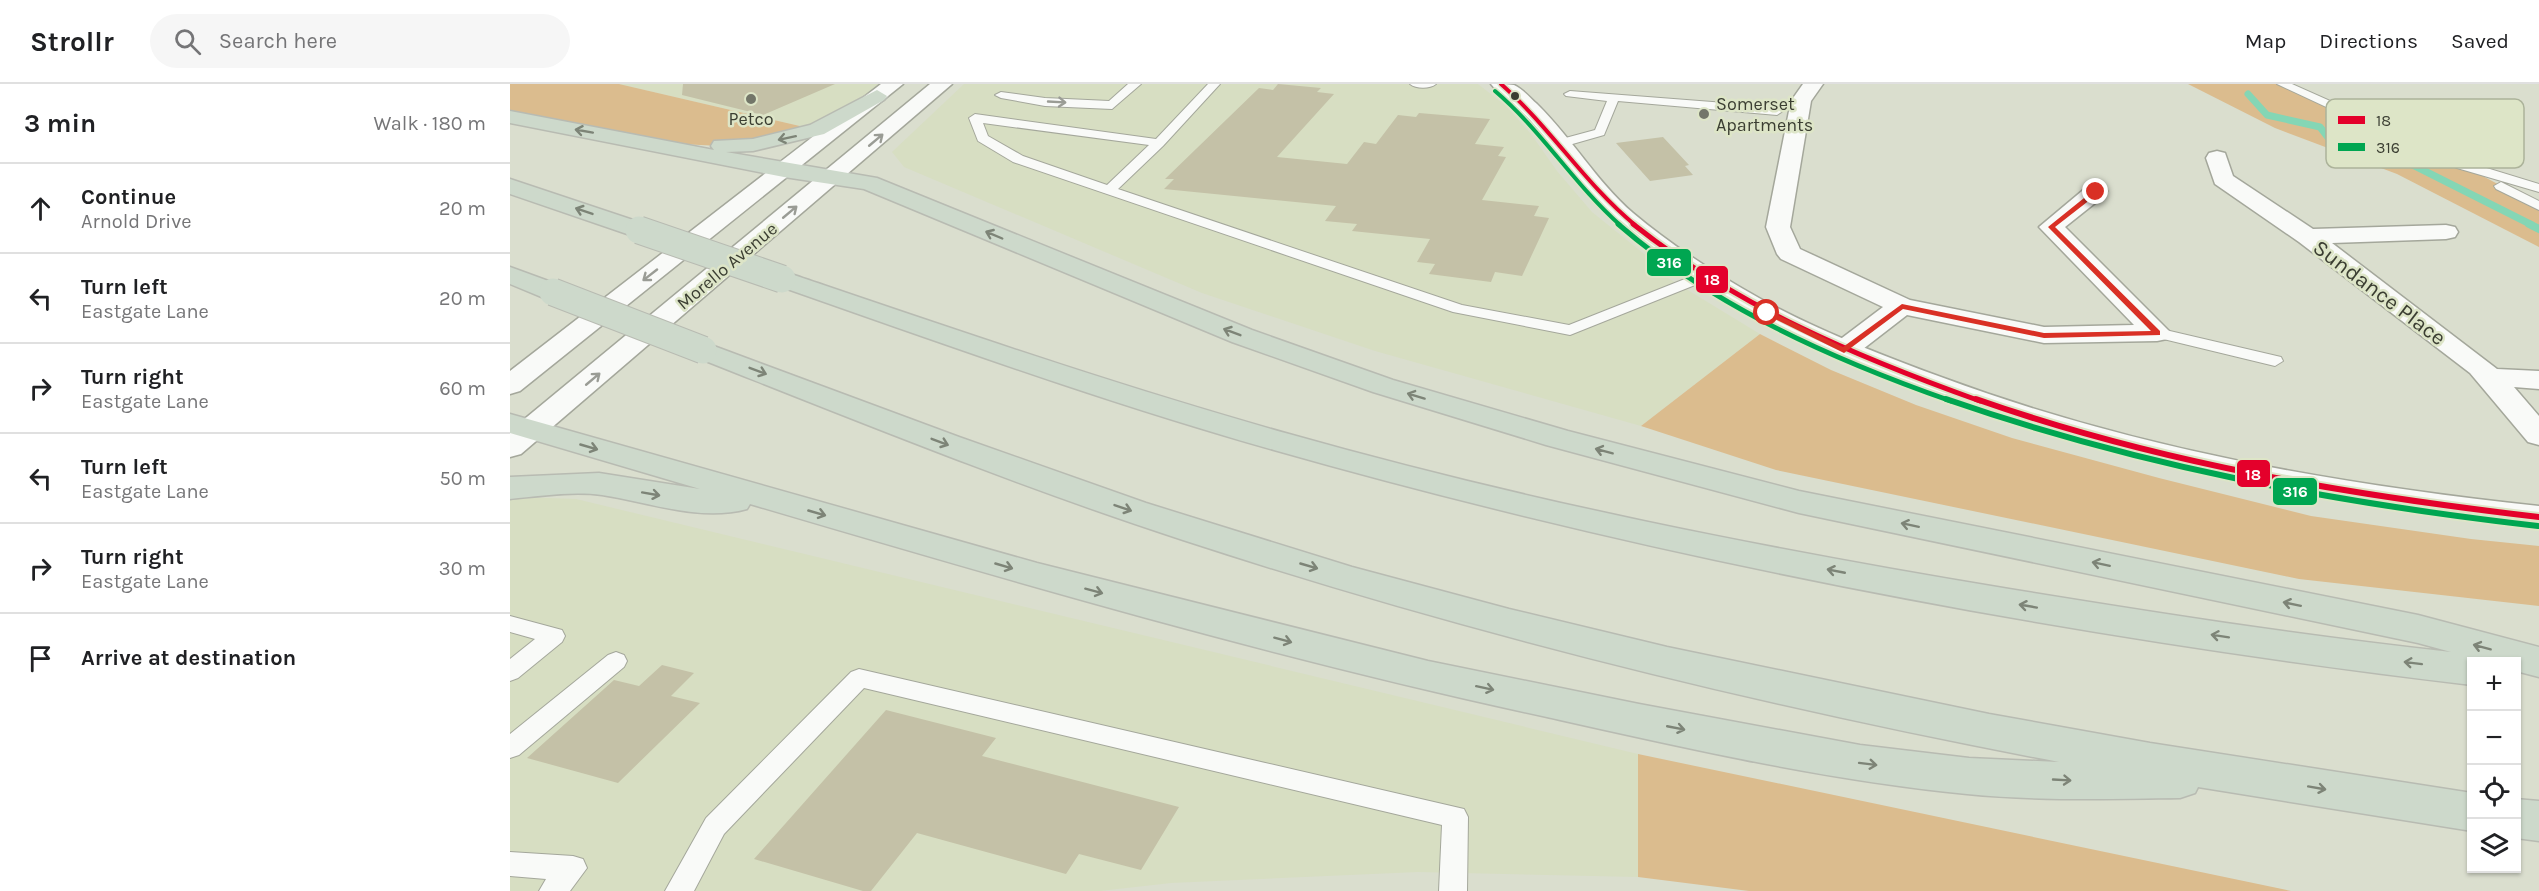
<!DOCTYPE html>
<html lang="en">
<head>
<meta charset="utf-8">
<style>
	:root { --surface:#fff; --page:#f6f6f6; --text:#202124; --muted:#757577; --line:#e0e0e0 }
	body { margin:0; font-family:Karla,sans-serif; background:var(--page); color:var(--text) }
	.controls { position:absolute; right:18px; bottom:18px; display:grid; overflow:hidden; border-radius:0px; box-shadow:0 2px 4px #0004 }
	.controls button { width:54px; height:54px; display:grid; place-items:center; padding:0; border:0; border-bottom:2px solid var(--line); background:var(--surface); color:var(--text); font:30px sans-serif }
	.stop { position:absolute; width:18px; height:18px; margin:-14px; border:4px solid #d93025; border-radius:50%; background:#fff }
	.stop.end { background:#d93025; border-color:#fff; box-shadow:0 2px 6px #0008 }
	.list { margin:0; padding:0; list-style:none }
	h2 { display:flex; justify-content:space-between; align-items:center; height:78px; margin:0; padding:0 24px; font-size:26px }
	h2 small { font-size:20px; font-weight:400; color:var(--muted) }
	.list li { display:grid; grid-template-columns:39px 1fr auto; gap:18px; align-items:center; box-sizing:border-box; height:90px; padding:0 24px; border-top:2px solid var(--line) }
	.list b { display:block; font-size:22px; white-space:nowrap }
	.list p { margin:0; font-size:20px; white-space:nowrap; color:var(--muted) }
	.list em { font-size:20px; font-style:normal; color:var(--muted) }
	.icon { flex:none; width:33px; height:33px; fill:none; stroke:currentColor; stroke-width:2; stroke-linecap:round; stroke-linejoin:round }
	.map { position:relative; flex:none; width:2029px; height:807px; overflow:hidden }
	header { display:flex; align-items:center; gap:36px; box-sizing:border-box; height:84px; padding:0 30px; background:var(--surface); border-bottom:2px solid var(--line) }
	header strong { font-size:28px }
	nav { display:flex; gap:33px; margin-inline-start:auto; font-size:21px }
	.search { width:420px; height:54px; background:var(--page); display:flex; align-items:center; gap:15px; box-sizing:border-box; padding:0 21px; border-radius:33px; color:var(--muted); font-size:22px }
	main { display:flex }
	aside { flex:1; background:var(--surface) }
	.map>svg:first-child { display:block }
</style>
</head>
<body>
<header>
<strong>Strollr</strong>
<div class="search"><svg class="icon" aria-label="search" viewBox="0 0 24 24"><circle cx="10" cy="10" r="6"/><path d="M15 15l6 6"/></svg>Search here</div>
<nav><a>Map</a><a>Directions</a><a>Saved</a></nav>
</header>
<main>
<aside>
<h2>3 min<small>Walk · 180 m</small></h2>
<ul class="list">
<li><svg class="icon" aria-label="ahead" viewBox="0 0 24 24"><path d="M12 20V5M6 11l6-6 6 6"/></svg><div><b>Continue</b><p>Arnold Drive</p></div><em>20 m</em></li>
<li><svg class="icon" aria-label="left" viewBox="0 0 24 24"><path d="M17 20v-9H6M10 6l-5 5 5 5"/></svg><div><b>Turn left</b><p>Eastgate Lane</p></div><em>20 m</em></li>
<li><svg class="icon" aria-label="right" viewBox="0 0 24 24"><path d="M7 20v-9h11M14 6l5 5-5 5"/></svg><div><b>Turn right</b><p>Eastgate Lane</p></div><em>60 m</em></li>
<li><svg class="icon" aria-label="left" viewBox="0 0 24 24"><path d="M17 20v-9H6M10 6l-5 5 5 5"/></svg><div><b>Turn left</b><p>Eastgate Lane</p></div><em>50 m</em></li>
<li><svg class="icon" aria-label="right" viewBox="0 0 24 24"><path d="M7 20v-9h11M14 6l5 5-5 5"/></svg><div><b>Turn right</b><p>Eastgate Lane</p></div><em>30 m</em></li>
<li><svg class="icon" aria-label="arrive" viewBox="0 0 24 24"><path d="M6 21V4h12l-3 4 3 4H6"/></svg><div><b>Arrive at destination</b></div></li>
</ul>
</aside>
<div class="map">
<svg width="2029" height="807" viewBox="0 0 2029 807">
	<rect width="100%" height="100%" fill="#dadece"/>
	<path fill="#d7dec2" d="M109,0H383L307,46Z
		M454,0H968L996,22L1021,50L1047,87L1082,128L1159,190L1158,194L1250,250L1131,342L865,267L692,209L394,83L382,68Z
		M9,413L66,415L1128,670V793L908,788L661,799L590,807H0V415Z"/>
	<path fill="#dbbc8e" d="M0,0H109L307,46L210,62L132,58L0,33Z
		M1678,0H1773L1952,81L2029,122V163L1887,90L1765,44Z
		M1250,250L1321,286L1406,321L1502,354L1649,394L1801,432L1961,455L2029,462V522L1789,495L1266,386L1131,342Z
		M1128,670L1781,807H1239L1128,793Z"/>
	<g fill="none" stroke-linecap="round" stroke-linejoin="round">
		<path stroke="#84d6b5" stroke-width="7" d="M1738,10L1757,31L1810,43L1820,56L1883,71L2022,141"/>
		<path stroke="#84d6b5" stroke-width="8" d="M2019,140L2029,145"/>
	</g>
	<path fill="#c4c1a7" d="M173,0H325L253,31L172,11Z
		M768,0L811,4L807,8L824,10L767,73L837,80L854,58L866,60L888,31L906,33L909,29L980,35L965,60L994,63L988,72L996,73L972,116L1029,122L1024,132L1039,134L1012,192L985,188L981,198L919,190L925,180L907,178L920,155L842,147L847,140L815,137L826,122L654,105L664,95H655L749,4L763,6Z
		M1153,53L1179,81L1175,82L1183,91L1140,97L1106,59Z
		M152,581L184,589L161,612L190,619L108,699L17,674L104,596L129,602Z
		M376,626L486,654L472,672L669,723L631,786L569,770L556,790L407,749L361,807H353L244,775Z"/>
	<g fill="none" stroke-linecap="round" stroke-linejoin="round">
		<g stroke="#a4a79b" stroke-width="2">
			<path id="service" d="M618,0H631L602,25L535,22L491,14L485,11L491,8L535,14L599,17Z
				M698,0H710L653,62L608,105L952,221L1059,241L1190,189H1200L1203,192L1200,195L1060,251L943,228L503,78L468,57L459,34L465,30L646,55ZM473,39L639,61L597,101L513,72L478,52Z
				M900,0H926C920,5 906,5 900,0Z
				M1767,0H1782L1957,78L2029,100V108L1947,84Z
				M1060,7L1267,23L1273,27L1267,31L1108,17L1094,51L1052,63L1046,59L1048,56L1085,46L1097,17L1056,12L1054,10Z
				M1991,98L2029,117V126L1986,105L1984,102Z
				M1647,244L1771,273L1773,277L1765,282L1641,252L1639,249Z
				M0,532L52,546L55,552L52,558L8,594L0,597V575L25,555L0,548Z
				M106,568L114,571L117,577L114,583L9,671L0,674V650L98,571Z
				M349,585L954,725L958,733L957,807H929L932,741L354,604L214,750L184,807H155L196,734L341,588Z
				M0,768L63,772L73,775L77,784L60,807H29L36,795L0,792Z"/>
		</g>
		<g stroke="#a4a79b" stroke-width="3">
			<path id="minor" d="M1293,0H1313L1301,17L1280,143L1290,165L1400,216L1534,243L1624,241L1529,143L1578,102H1594L1597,107L1594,112L1555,143L1661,249L1657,255L1647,257L1534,259L1397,231L1344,272L1334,274L1324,272L1320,266L1324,260L1373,223L1271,175L1267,170L1256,143L1281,17Z
				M1707,67L1715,69L1723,92L1803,145L1936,141L1945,143L1948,148L1945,153L1936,155L1822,159L1987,285L2029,287V305L2004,303L2029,332V361L2018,358L1960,289L1789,158L1705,100L1696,74L1699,69Z"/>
		</g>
		<g stroke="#a4a79b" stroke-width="3">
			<path id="tertiary" d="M371,0H393L10,307L0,310V287Z
				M420,0H442L11,370L0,373V347Z
				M981,0C988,0 998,0 1004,1C1013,5 1020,14 1027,20C1062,54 1086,97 1123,129C1161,161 1206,190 1249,214C1307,246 1369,270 1431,293C1625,365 1824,400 2029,422V444C1817,422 1610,381 1410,306C1305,266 1203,219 1116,147C1078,115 1053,73 1020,36C1008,23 992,14 981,0Z"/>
		</g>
		<g stroke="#b8bbb2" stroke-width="3">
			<path id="motorway" d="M367,6L377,12L374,16L314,50L243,67L216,68L367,94L742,246L883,296L1058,347L1289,407L1908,531L2029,563V593L2006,587V578H1962V601C1557,553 1155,477 764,366C594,318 429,258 263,200L259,195L263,190L272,187L281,190C446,246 611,303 779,350C1015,417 1257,465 1499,505C1646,529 1793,552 1941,568L1908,559L1289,429L1036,361L863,308L722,258L354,105L274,93L0,39V27L204,66L201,62L204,57L243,55L300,41Z
				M0,95L138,141L141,146L138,151L129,153L120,151L0,110Z
				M0,183L52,202L56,208L52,214L43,216L34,214L0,200Z
				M193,258L449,353L636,419L842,483L999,525L1157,563L1479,630L1640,659L1962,709V747L1688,703L1685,709L1670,714C1599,715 1527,717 1457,710C1315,696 1175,664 1037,633C768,575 504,498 240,420L237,425C190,438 138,418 92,411C62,407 30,412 0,415V393L89,389L190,405L0,349V330L527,479L918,577L1129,620L1350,661L1459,674L1549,678C1253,622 960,550 673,456C507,402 345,336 183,272L179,266L183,260Z
				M2006,715L2029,717V757L2006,754Z"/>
		</g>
		<use href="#service" fill="#f9faf8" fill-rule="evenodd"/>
		<use href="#minor" fill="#f9faf8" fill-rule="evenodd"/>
		<use href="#tertiary" fill="#f9faf8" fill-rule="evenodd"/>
		<use href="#motorway" fill="#cdd9cb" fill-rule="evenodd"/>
		<g stroke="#b8bbb2" stroke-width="29" stroke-linecap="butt">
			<path id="motorway-bridge" d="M129,146L272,195
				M43,208L193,266"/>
		</g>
		<use href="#motorway-bridge" stroke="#cdd9cb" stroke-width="27"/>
		<g stroke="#dde5c7" stroke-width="7">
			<path id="bus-1-far2" d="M991,0C1040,43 1075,100 1125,141"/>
		</g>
		<g stroke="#dde5c7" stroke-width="9">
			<path id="bus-1-far1" d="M1123,140C1226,222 1347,273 1470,317"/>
		</g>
		<g stroke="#dde5c7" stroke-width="10">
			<path id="bus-1" d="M1466,315C1648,379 1838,411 2029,433"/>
		</g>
		<g stroke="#dde5c7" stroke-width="7">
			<path id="bus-2-far2" d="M985,7C1032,47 1064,100 1110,141"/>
		</g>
		<g stroke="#dde5c7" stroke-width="9">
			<path id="bus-2-far1" d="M1108,140C1202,222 1324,276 1441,317"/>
		</g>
		<g stroke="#dde5c7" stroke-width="10">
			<path id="bus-2" d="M1436,315C1629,382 1826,419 2028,442"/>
		</g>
		<use href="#bus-1-far2" stroke="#e4002b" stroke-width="4"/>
		<use href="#bus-1-far1" stroke="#e4002b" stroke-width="5"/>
		<use href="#bus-1" stroke="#e4002b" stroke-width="6"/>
		<use href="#bus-2-far2" stroke="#00a651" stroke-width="4"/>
		<use href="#bus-2-far1" stroke="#00a651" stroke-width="5"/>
		<use href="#bus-2" stroke="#00a651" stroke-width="6"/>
	</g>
	<defs><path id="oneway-shaft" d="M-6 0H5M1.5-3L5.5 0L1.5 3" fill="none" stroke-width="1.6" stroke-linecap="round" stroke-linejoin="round" transform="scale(1.5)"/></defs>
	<g stroke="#9a9c95">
		<use href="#oneway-shaft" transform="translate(547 18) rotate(3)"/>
		<use href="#oneway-shaft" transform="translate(366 56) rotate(-40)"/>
		<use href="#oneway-shaft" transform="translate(280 128) rotate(-40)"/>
		<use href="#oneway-shaft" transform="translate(140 191) rotate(142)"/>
		<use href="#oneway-shaft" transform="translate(83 295) rotate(-40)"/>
	</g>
	<g stroke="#7d8477">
		<use href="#oneway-shaft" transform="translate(74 47) rotate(-170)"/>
		<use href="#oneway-shaft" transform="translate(277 54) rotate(168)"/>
		<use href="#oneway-shaft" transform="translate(74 127) rotate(-161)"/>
		<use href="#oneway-shaft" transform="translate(484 151) rotate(-157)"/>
		<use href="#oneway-shaft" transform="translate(722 248) rotate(-159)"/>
		<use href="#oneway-shaft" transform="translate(248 287) rotate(21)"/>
		<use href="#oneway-shaft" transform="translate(906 312) rotate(-163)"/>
		<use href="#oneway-shaft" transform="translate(430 358) rotate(21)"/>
		<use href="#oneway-shaft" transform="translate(79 363) rotate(16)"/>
		<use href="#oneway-shaft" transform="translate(1094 367) rotate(-165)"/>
		<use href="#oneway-shaft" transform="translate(141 410) rotate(10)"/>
		<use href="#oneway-shaft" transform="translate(613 424) rotate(19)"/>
		<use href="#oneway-shaft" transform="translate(307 429) rotate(16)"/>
		<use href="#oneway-shaft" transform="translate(1400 441) rotate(-168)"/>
		<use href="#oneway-shaft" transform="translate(1591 480) rotate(-168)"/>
		<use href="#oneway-shaft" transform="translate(494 482) rotate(16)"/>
		<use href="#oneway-shaft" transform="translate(799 482) rotate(16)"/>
		<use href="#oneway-shaft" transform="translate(1326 487) rotate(-169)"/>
		<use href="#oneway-shaft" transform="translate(584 507) rotate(15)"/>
		<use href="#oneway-shaft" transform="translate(1782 520) rotate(-168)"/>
		<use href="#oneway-shaft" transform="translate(1518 522) rotate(-170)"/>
		<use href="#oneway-shaft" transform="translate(1710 552) rotate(-171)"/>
		<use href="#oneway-shaft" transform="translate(773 556) rotate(15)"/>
		<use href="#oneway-shaft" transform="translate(1972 563) rotate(-165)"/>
		<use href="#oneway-shaft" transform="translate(1903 579) rotate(-173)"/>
		<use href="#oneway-shaft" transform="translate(975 604) rotate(12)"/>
		<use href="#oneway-shaft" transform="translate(1166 644) rotate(11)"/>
		<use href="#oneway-shaft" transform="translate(1358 680) rotate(7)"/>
		<use href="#oneway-shaft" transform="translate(1552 696) rotate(3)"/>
		<use href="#oneway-shaft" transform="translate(1807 704) rotate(10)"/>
	</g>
	<path fill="#d93025" d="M1584,106L1590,108L1545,143L1650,247V251L1534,254L1393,225L1334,269L1253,229L1260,227L1333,263L1392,220L1534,249L1641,247L1538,143Z"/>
	<circle fill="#3b3e32" stroke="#dde5c7" stroke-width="2" cx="1005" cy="12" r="5"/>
	<g fill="#737669" stroke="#dde5c7" stroke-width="2">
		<circle cx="241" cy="15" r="6"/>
		<circle cx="1194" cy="30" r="6"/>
	</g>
	<g text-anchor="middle" stroke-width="5" stroke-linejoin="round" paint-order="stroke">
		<g font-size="18" fill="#3b3e32" stroke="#dde5c7" text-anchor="start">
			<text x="1206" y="26">Somerset<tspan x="1206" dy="21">Apartments</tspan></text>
			<text x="241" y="41" text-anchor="middle">Petco</text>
		</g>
		<g font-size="18" fill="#3b3e32" stroke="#dde5c7">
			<text transform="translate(217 182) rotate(-40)" y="6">Morello Avenue</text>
		</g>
		<g font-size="22" fill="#3b3e32" stroke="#dde5c7">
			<text transform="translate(1870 208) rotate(37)" y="8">Sundance Place</text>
		</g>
	</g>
	<rect x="1816" y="15" width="198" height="69" rx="9" fill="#dde5c7" stroke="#acb39a" stroke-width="1.5"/>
	<rect x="1828" y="32" width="27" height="8" fill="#e4002b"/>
	<rect x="1828" y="59" width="27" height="8" fill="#00a651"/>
	<g font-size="16" fill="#3b3e32">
		<text x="1866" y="42">18</text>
		<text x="1866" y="69">316</text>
	</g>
	<g stroke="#dde5c7" stroke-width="2">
		<rect x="1136" y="164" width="46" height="29" rx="6" fill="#00a651"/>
		<rect x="1185" y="181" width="34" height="29" rx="6" fill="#e4002b"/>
		<rect x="1726" y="375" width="35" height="29" rx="6" fill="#e4002b"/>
		<rect x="1762" y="393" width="46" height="29" rx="6" fill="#00a651"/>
	</g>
	<g font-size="16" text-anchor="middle" font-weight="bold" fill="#fff">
		<text x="1159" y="184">316</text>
		<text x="1202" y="201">18</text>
		<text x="1743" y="396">18</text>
		<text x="1785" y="413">316</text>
	</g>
</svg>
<div class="controls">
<button>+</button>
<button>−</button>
<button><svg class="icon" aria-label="locate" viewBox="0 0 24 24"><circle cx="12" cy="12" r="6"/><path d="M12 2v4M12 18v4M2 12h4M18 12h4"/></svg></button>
<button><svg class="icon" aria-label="layers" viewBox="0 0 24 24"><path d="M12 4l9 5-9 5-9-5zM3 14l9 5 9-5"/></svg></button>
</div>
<div class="stop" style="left:1257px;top:229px"></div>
<div class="stop end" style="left:1586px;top:108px"></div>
</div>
</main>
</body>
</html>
